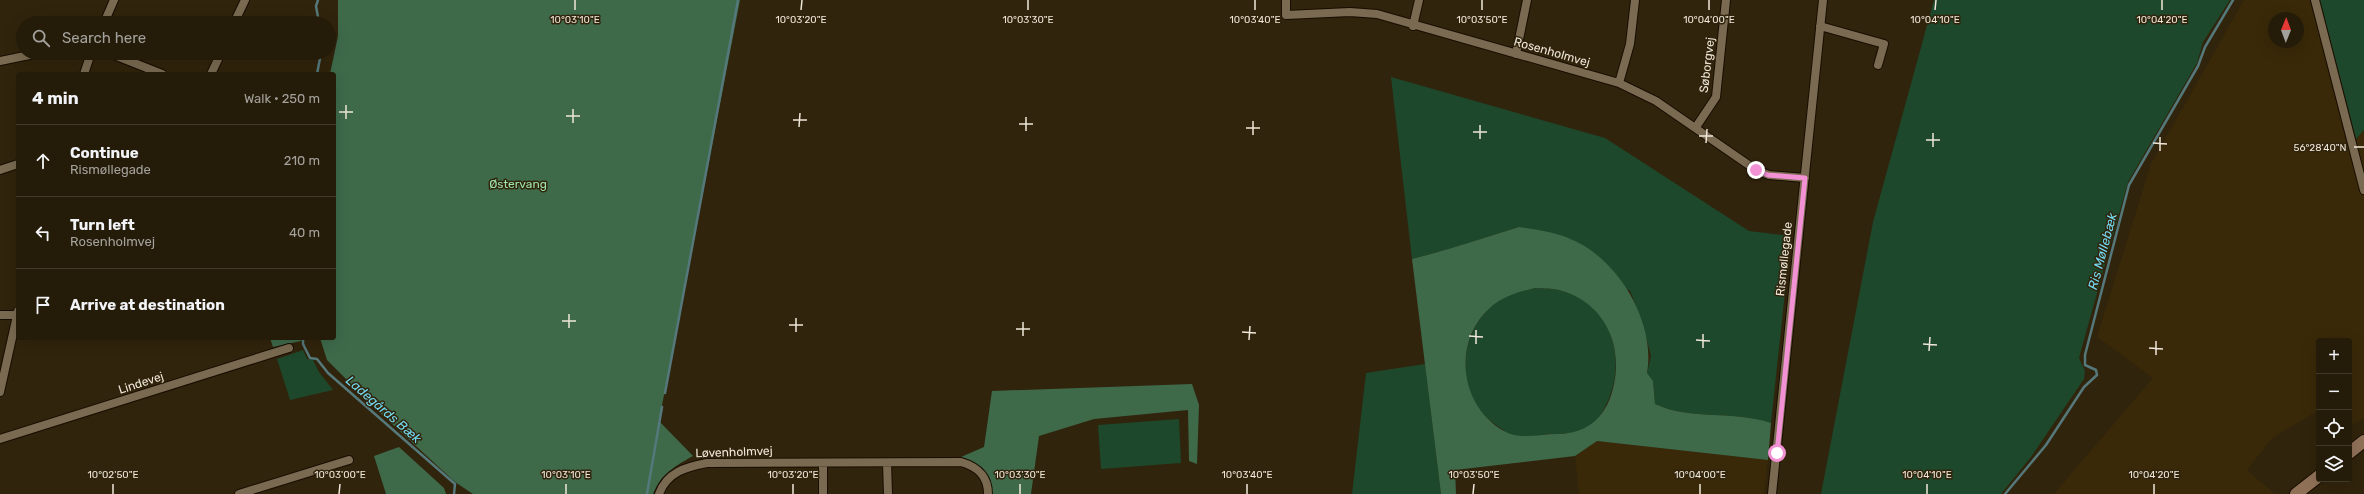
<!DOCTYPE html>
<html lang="en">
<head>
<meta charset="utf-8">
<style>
	:root { --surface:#251b09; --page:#2d2412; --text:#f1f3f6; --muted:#a3a19c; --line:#42392a }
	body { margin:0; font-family:Rubik,sans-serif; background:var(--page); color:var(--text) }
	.controls { position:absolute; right:12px; bottom:12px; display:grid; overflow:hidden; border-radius:4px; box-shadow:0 4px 16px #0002 }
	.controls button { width:36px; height:36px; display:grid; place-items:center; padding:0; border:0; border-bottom:1px solid var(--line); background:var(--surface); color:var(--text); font:20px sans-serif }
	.compass { position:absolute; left:2268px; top:12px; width:36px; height:36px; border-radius:50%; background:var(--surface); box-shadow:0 4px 16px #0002; rotate:1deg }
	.stop { position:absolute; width:12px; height:12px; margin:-9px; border:3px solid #f391d5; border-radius:50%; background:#fff }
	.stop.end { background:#f391d5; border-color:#fff; box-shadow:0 1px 4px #0008 }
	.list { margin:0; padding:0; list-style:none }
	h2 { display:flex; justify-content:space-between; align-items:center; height:52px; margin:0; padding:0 16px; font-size:17px }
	h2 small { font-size:13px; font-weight:400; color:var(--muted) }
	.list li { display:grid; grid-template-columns:26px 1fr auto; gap:12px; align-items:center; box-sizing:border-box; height:72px; padding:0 16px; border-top:1px solid var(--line) }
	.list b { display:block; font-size:15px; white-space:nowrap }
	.list p { margin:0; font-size:13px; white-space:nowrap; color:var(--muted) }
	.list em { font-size:13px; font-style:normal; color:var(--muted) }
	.icon { flex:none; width:22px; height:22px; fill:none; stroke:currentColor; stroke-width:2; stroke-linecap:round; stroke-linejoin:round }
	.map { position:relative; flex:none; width:2364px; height:494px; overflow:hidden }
	.search { position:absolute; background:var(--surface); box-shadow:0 4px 16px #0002; left:16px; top:16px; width:320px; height:44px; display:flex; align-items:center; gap:10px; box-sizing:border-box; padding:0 14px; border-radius:22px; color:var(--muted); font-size:15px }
	.panel { position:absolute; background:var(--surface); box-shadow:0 4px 16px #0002; left:16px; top:72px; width:320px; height:268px; border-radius:4px }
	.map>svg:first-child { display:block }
</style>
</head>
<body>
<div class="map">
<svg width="2364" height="494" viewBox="0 0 2364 494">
	<rect width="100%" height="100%" fill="#31240c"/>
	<path fill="#392909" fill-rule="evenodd" d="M2244,0H2310L2348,148L2364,130V418L2349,427V341H2319V410L2272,438L2247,470L2275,494H2054L2153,378L2097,337L2151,164ZM2274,18H2298V42H2274Z
		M1597,441L1768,460L1764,494H1579L1575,456Z"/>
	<path fill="#1d482b" d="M1934,0H2230L2203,42L2197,63L2128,182L2079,358L2085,371L2084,379L2031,457L2001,494H1821L1873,222Z
		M2320,0H2364V130L2356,139Z
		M1391,77L1605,138L1749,231L1791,236L1771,423C1734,410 1691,421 1655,404L1653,381L1647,373L1651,356L1642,321L1630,291L1519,227C1483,238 1448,250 1412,259Z
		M1535,288C1543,289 1552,288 1559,290C1611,303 1628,358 1607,403C1595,430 1578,434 1551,434C1541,434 1530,438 1521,437C1510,436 1500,428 1492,422C1457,394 1457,336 1491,307C1504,296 1519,292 1535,288Z
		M303,350L307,359L313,360L319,372L333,390L290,400L277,359Z
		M1425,364L1441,494H1352L1366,373Z
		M1179,419L1181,463L1101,469L1098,425Z"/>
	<path fill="#3e6a4a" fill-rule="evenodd" d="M338,0H740L659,421L693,456C675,466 661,474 653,494H473L455,482L378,411L327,360L320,338H334V74H330L338,36Z
		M1519,227C1538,230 1557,232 1575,241C1620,262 1656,324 1647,373L1653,381L1655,404C1691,421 1734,410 1771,423L1768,460L1597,441L1575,456L1455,470L1456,494H1441L1412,259C1448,250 1483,238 1519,227ZM1535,288C1543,289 1552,288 1559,290C1602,301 1623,342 1614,384C1608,415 1589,434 1557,434C1539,434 1520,440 1504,431C1459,406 1452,340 1491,307C1504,296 1519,292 1535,288Z
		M270,338H302L301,341L273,347Z
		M1192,384L1199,405L1197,464L1189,461L1188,410L1094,419L1039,436L1031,494H992C991,474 980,462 961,457L984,447L992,391Z
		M399,447L444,488L446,494H386L374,456Z"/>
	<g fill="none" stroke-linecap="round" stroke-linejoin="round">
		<path stroke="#55787b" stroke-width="2.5" d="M318,0L316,6L319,23
			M317,74L321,53
			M303,338V344L310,358L317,359L328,373L455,484L454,494
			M665,393L738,0
			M647,494L662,407
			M2005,494L2046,445L2084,387L2097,375L2096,370L2085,365V355L2129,185L2198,66L2205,47L2233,0"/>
		<g stroke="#180d00" stroke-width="10">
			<path id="street" d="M1286,0V15L1350,12L1377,14L1619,83L1656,101L1756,170L1769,175L1805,178
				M2315,0L2364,190
				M104,23L114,0
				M234,23L245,0
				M1413,26L1419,0
				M1820,26L1884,44L1878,65
				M109,53L162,74
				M1516,54L1527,0
				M0,61L39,53
				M84,74L91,53
				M211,74L221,53
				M1619,83L1630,44L1635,0
				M1696,127L1716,97L1726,0
				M0,170L18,164
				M0,315H17
				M0,392L18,311
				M0,439L289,348
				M887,463L888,494
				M239,494L349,460
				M659,494C667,472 686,467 707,463L961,462C978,467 988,476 988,494
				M823,494V463
				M1772,494L1823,0"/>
		</g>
		<g stroke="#180d00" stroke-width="14">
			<path id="secondary" d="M2349,453L2364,441
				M2296,494L2319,476"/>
		</g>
		<use href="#street" stroke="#796a51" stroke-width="8"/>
		<use href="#secondary" stroke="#907158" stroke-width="12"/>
	</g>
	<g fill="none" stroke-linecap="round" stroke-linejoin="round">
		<path stroke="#f391d5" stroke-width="5" d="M1756,170L1768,175L1805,178L1777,453"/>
	</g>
	<path fill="none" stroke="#efe7d9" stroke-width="1.5" d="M575,10V0M801,10L802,0M1028,10V0M1255,10V0M1482,10V0M1709,10V0M1935,10L1936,0M2162,10V0M339,112H353M566,116H580M346,119V105M793,120H807M573,123V109M1019,124H1033M799,127L800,113M1246,128H1260M1026,131V117M1473,132H1487M1253,135V121M1699,136H1713M1480,139V125M1926,140H1940M1706,143L1707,129M2153,143L2167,144M1933,147V133M2354,147H2364M2160,151V137M562,321H576M789,325H803M569,328V314M1016,329H1030M796,332V318M1242,332L1256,333M1023,336V322M1469,336L1483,337M1249,340L1250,326M1696,340L1710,341M1476,344V330M1923,344L1937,345M1703,348V334M2149,348L2163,349M1929,351L1930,337M2156,355V341M113,494V484M339,494L340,484M566,494V484M793,494V484M1020,494V484M1247,494V484M1473,494L1474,484M1700,494V484M1927,494V484M2154,494V484"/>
	<g text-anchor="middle" stroke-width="3" stroke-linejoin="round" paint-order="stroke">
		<g font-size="12" fill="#efe7d9" stroke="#31240c">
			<text transform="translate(1552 52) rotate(16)" y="4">Rosenholmvej</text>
			<text transform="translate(1707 65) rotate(-83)" y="4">Søborgvej</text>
			<text transform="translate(1784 259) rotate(-84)" y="4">Rismøllegade</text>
			<text transform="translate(141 383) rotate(-18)" y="4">Lindevej</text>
			<text transform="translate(734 452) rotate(-2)" y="4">Løvenholmvej</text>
		</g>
		<g font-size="12" fill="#9de4af" stroke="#31240c">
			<text x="518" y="188">Østervang</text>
		</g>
		<g font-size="13" font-style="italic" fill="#72daf1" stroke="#31240c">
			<text transform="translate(2102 251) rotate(-75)" y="5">Ris Møllebæk</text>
			<text transform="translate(384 409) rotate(41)" y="5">Ladegårds Bæk</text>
		</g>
	</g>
	<g font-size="10" text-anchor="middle" fill="#efe7d9" stroke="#31240c" stroke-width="3" stroke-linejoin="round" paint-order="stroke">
		<text x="575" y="23">10°03'10"E</text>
		<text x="801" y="23">10°03'20"E</text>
		<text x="1028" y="23">10°03'30"E</text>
		<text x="1255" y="23">10°03'40"E</text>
		<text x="1482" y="23">10°03'50"E</text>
		<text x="1709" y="23">10°04'00"E</text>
		<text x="1935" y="23">10°04'10"E</text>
		<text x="2162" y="23">10°04'20"E</text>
		<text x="2320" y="151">56°28'40"N</text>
		<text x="113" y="478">10°02'50"E</text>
		<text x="340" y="478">10°03'00"E</text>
		<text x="566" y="478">10°03'10"E</text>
		<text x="793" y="478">10°03'20"E</text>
		<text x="1020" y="478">10°03'30"E</text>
		<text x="1247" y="478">10°03'40"E</text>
		<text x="1474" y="478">10°03'50"E</text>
		<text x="1700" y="478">10°04'00"E</text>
		<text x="1927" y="478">10°04'10"E</text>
		<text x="2154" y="478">10°04'20"E</text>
	</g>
</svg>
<div class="controls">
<button>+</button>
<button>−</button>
<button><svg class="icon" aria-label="locate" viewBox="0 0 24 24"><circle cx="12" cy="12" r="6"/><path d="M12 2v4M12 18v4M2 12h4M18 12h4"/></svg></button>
<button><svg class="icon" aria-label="layers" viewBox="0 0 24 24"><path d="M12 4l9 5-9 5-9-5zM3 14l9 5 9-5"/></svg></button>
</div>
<svg class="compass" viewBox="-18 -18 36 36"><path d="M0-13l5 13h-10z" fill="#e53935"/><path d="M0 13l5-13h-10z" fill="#a3a19c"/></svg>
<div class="stop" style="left:1777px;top:453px"></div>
<div class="stop end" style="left:1756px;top:170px"></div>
<div class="search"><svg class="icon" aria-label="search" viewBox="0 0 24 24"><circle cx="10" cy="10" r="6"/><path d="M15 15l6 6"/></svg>Search here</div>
<section class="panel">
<h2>4 min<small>Walk · 250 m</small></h2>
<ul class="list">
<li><svg class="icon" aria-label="ahead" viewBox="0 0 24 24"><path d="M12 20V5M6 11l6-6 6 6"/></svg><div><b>Continue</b><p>Rismøllegade</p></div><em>210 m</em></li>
<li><svg class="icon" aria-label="left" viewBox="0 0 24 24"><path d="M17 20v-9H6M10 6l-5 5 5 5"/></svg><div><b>Turn left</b><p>Rosenholmvej</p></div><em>40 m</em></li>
<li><svg class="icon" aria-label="arrive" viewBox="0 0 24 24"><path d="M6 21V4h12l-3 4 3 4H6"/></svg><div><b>Arrive at destination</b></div></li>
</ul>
</section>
</div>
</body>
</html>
